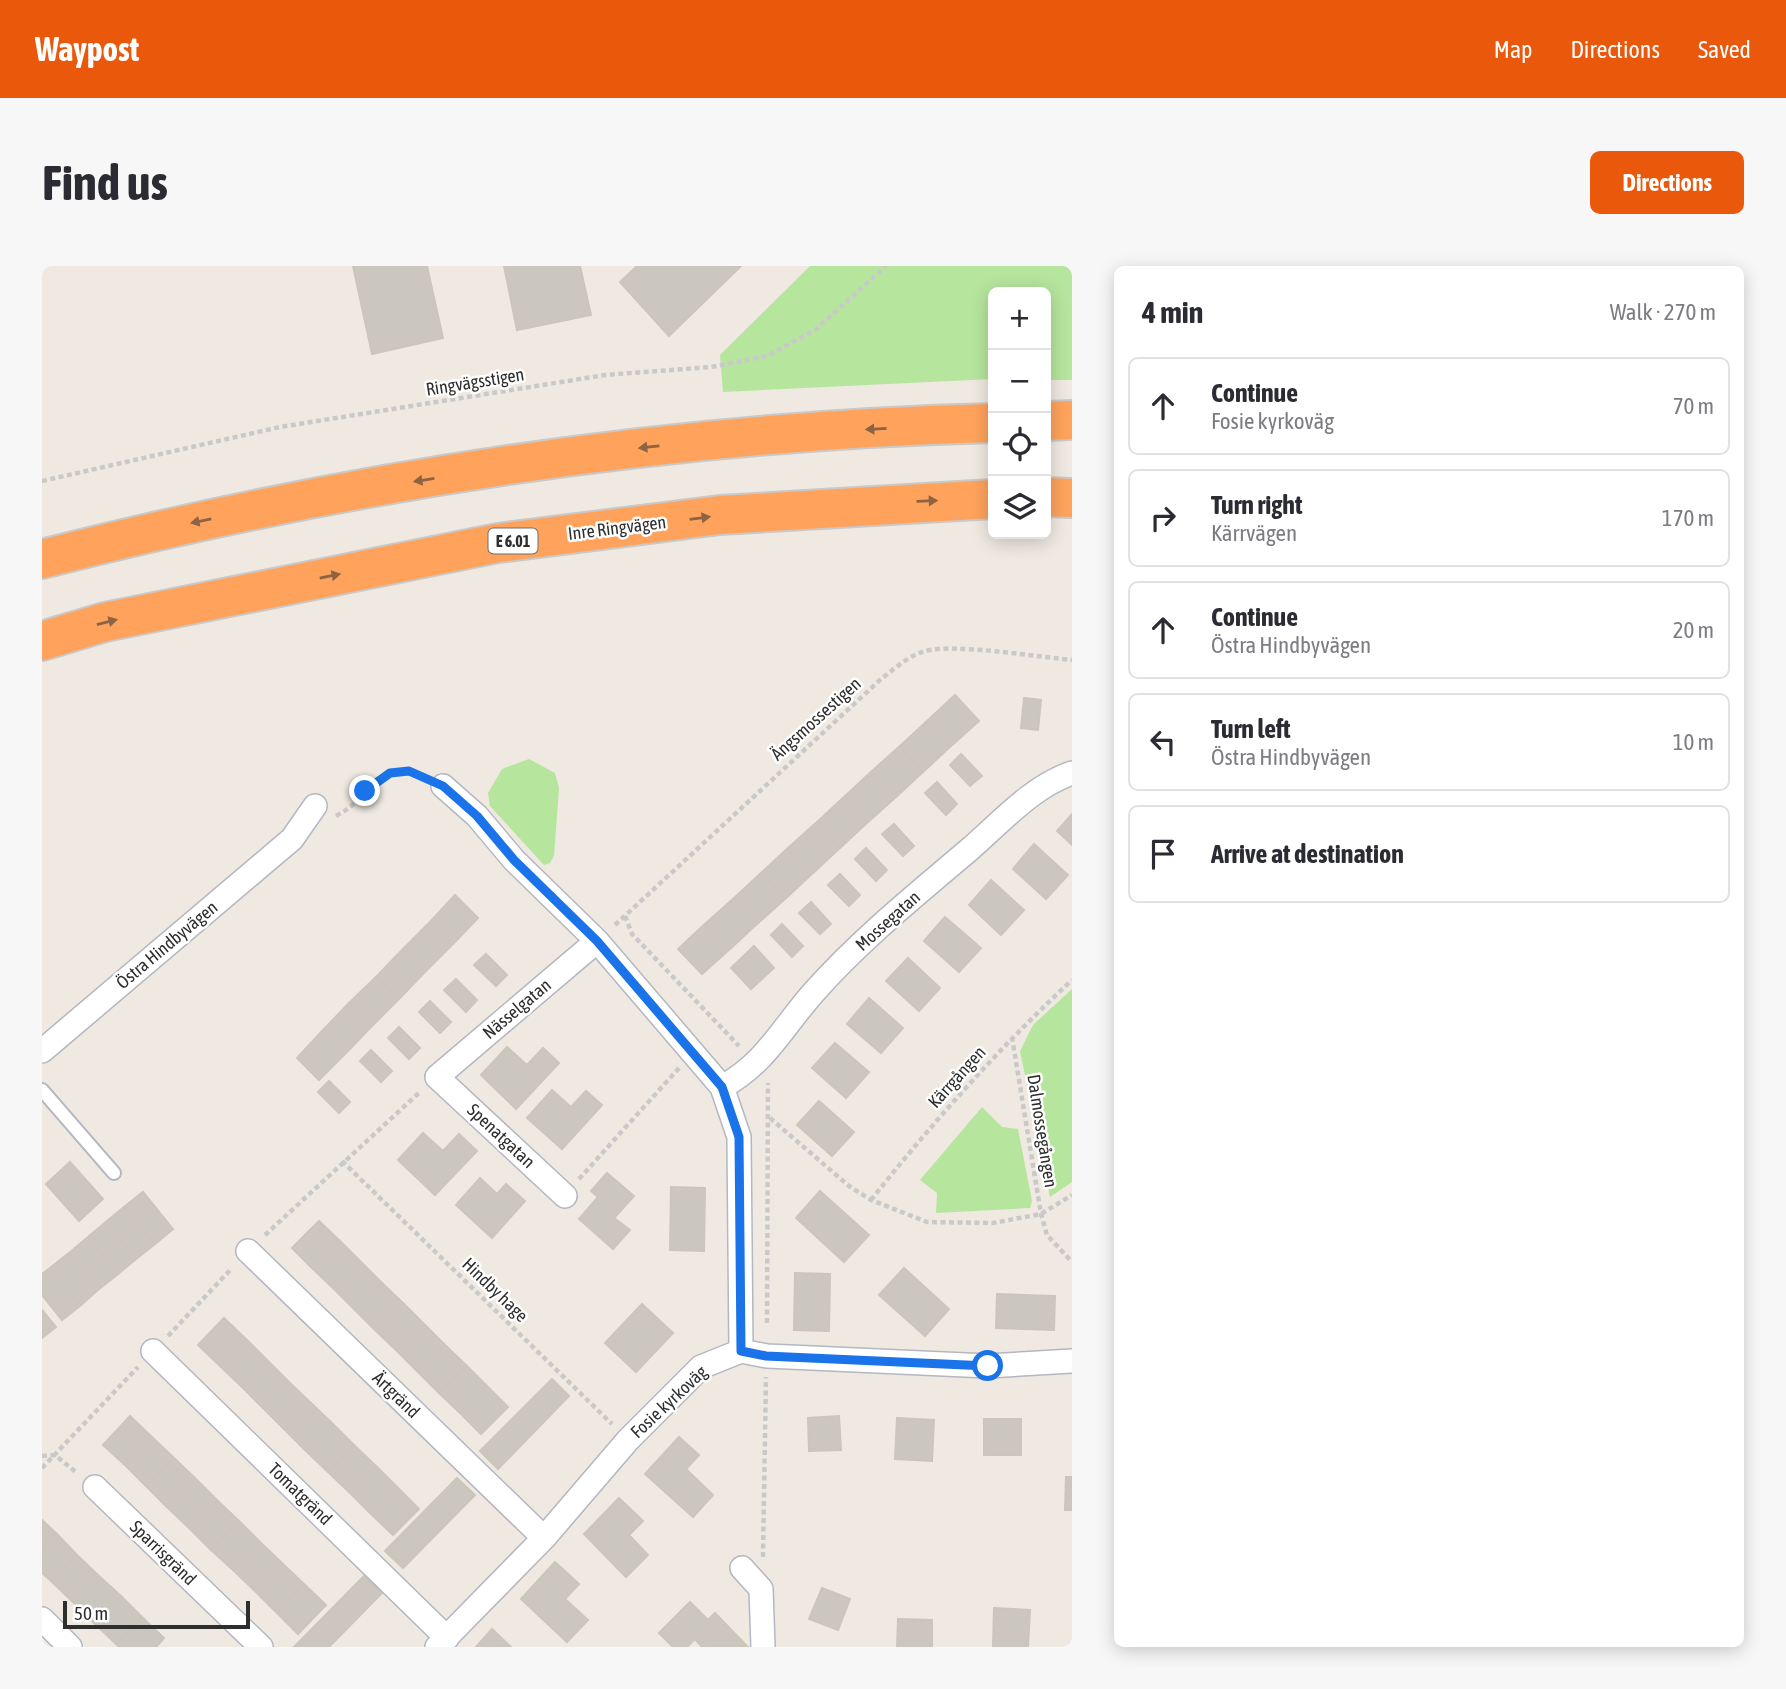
<!DOCTYPE html>
<html lang="en">
<head>
<meta charset="utf-8">
<style>
	:root { --surface:#fff; --page:#f7f7f7; --text:#2b2b33; --muted:#7c7c81; --line:#e1e1e2; --accent:#ea580c }
	body { margin:0; font-family:"Asap Condensed",sans-serif; background:var(--page); color:var(--text) }
	.controls { position:absolute; right:21px; top:21px; display:grid; overflow:hidden; border-radius:10px; box-shadow:0 4px 18px #0003 }
	.controls button { width:63px; height:63px; display:grid; place-items:center; padding:0; border:0; border-bottom:2px solid var(--line); background:var(--surface); color:var(--text); font:35px sans-serif }
	.scale { position:absolute; left:21px; bottom:18px; width:187px; box-sizing:border-box; padding-left:7px; border:4px solid #2e2e2e; border-top:0; font-size:19px; line-height:24px; white-space:nowrap; color:#2e2e2e; -webkit-text-stroke:5px #fff; paint-order:stroke }
	.stop { position:absolute; width:21px; height:21px; margin:-16px; border:5px solid #1a73e8; border-radius:50%; background:#fff }
	.stop.end { background:#1a73e8; border-color:#fff; box-shadow:0 2px 7px #0008 }
	.list { margin:0; padding:0; list-style:none }
	h2 { display:flex; justify-content:space-between; align-items:center; height:91px; margin:0; padding:0 28px; font-size:30px }
	h2 small { font-size:23px; font-weight:400; color:var(--muted) }
	.list li { display:grid; grid-template-columns:46px 1fr auto; gap:21px; align-items:center; box-sizing:border-box; height:98px; margin:0 14px 14px; padding:0 14px; border:2px solid var(--line); border-radius:10px }
	.list b { display:block; font-size:26px; white-space:nowrap }
	.list p { margin:0; font-size:23px; white-space:nowrap; color:var(--muted) }
	.list em { font-size:23px; font-style:normal; color:var(--muted) }
	.icon { flex:none; width:38px; height:38px; fill:none; stroke:currentColor; stroke-width:2; stroke-linecap:round; stroke-linejoin:round }
	.map { position:relative; flex:none; width:1030px; height:1381px; overflow:hidden; border-radius:10px }
	header { display:flex; align-items:center; gap:42px; box-sizing:border-box; height:98px; padding:0 35px; background:var(--accent); color:#fff }
	header strong { font-size:33px }
	nav { display:flex; gap:38px; margin-inline-start:auto; font-size:24px }
	.intro { display:flex; align-items:center; justify-content:space-between; box-sizing:border-box; height:168px; padding:0 42px }
	h1 { margin:0; font-size:49px }
	.button { padding:18px 32px; border-radius:10px; background:var(--accent); color:#fff; font-size:24px; font-weight:700 }
	main { display:flex; gap:42px; padding:0 42px }
	aside { flex:1; background:var(--surface); border-radius:10px; box-shadow:0 4px 18px #0003 }
	.map>svg:first-child { display:block }
</style>
</head>
<body>
<header>
<strong>Waypost</strong>
<nav><a>Map</a><a>Directions</a><a>Saved</a></nav>
</header>
<div class="intro"><h1>Find us</h1><a class="button">Directions</a></div>
<main>
<div class="map">
<svg width="1030" height="1381" viewBox="0 0 1030 1381">
	<rect width="100%" height="100%" fill="#efe9e1"/>
	<path fill="#b6e59e" d="M768,0H1030V114H1004V26H951V113L681,126L678,89Z
		M487,493L513,507L517,522L512,590L508,597L502,599L448,540L446,527L460,503Z
		M1030,723V916L1008,931L978,785L991,759Z
		M940,841L960,861L976,863L990,935L988,942L894,947L895,927L878,914Z"/>
	<path fill="#cbc7bf" stroke="#cbc5ba" stroke-width="2" d="M311,0H385L401,72L330,88Z
		M462,0H538L549,49L475,64Z
		M595,0H699L627,70L578,16Z
		M913,429L937,455L909,480L885,455Z
		M982,432L999,434L996,464L979,462Z
		M885,455L909,480L881,506L858,480Z
		M858,480L881,506L854,531L830,505Z
		M919,488L940,510L928,520L908,499Z
		M830,505L854,531L826,556L802,531Z
		M895,516L915,538L904,549L883,527Z
		M802,531L826,556L798,582L775,556Z
		M1030,548V579L1015,565Z
		M775,556L798,582L771,607L747,581Z
		M852,558L872,580L861,590L840,568Z
		M992,578L1026,609L1004,633L971,603Z
		M747,581L771,607L743,633L719,607Z
		M824,582L845,604L834,615L813,593Z
		M719,607L743,633L715,658L692,632Z
		M798,608L818,629L807,640L786,619Z
		M949,614L982,644L959,669L927,639Z
		M413,629L436,652L410,679L387,657Z
		M692,632L715,658L688,683L664,657Z
		M769,636L789,658L778,668L757,647Z
		M903,651L939,682L917,706L882,675Z
		M387,657L410,679L383,706L360,684Z
		M664,657L688,683L660,708L636,683Z
		M740,658L761,680L750,691L729,669Z
		M712,680L732,702L709,723L689,702Z
		M360,684L383,706L357,733L334,711Z
		M444,688L465,709L454,720L432,699Z
		M866,692L898,722L877,745L844,715Z
		M334,711L357,733L330,760L307,737Z
		M414,713L435,734L424,746L402,724Z
		M827,732L861,762L839,787L805,758Z
		M388,735L409,756L398,767L377,746Z
		M307,737L330,760L304,787L281,764Z
		M357,761L378,782L367,793L346,772Z
		M281,764L304,787L277,814L255,792Z
		M793,777L827,806L804,832L770,802Z
		M465,781L485,799L501,782L517,797L474,843L439,809Z
		M329,784L350,805L339,816L318,795Z
		M287,815L308,836L297,847L276,826Z
		M510,824L529,841L544,825L560,839L520,883L485,852Z
		M777,835L812,866L790,890L755,859Z
		M381,867L401,885L417,868L435,885L393,929L356,894Z
		M28,896L61,933L37,955L4,918Z
		M565,907L592,930L572,952L588,964L571,983L537,953L556,931L549,925Z
		M438,912L455,928L464,918L483,935L450,972L414,939Z
		M629,921L663,922L662,985L628,984Z
		M778,925L827,969L802,996L754,952Z
		M101,926L131,963L113,978L82,941Z
		M82,941L113,978L94,993L64,956Z
		M277,955L298,975L271,1003L250,982Z
		M64,956L94,993L76,1008L46,971Z
		M46,971L76,1008L57,1023L27,987Z
		M298,975L319,996L292,1023L271,1003Z
		M27,987L57,1023L39,1039L8,1002Z
		M319,996L340,1017L313,1044L292,1023Z
		M8,1002L39,1039L20,1054L0,1029V1008Z
		M862,1002L907,1043L883,1070L837,1029Z
		M753,1007L788,1008L787,1065L752,1064Z
		M340,1017L361,1037L334,1065L313,1044Z
		M955,1028L1013,1030L1012,1064L954,1062Z
		M361,1037L382,1058L355,1085L334,1065Z
		M600,1038L631,1067L594,1106L563,1077Z
		M0,1044L14,1061L0,1072Z
		M182,1052L204,1073L178,1100L156,1079Z
		M382,1058L403,1079L376,1106L355,1085Z
		M204,1073L226,1095L200,1121L178,1100Z
		M403,1079L424,1099L397,1127L376,1106Z
		M226,1095L247,1116L221,1142L200,1121Z
		M424,1099L445,1120L418,1147L397,1127Z
		M510,1113L527,1130L456,1203L438,1185Z
		M247,1116L269,1137L243,1164L221,1142Z
		M445,1120L466,1141L439,1168L418,1147Z
		M269,1137L291,1158L264,1185L243,1164Z
		M88,1150L110,1171L83,1199L61,1179Z
		M797,1150L799,1184L767,1185L766,1152Z
		M855,1152L892,1154L890,1195L853,1193Z
		M942,1153H979V1189H942Z
		M291,1158L312,1179L286,1206L264,1185Z
		M110,1171L132,1192L104,1220L83,1199Z
		M637,1171L657,1189L644,1203L671,1229L651,1251L603,1208Z
		M312,1179L334,1200L308,1227L286,1206Z
		M132,1192L154,1213L126,1242L104,1220Z
		M334,1200L356,1222L329,1248L308,1227Z
		M1024,1211H1030V1244H1023Z
		M415,1212L433,1229L361,1302L343,1285Z
		M154,1213L175,1234L148,1263L126,1242Z
		M356,1222L377,1243L351,1269L329,1248Z
		M577,1232L601,1255L587,1269L606,1289L584,1311L542,1268Z
		M175,1234L197,1255L169,1284L148,1263Z
		M0,1254L14,1267L0,1282Z
		M197,1255L218,1276L191,1304L169,1284Z
		M14,1267L35,1289L9,1315L0,1307V1282Z
		M218,1276L240,1297L213,1325L191,1304Z
		M35,1289L57,1310L31,1336L9,1315Z
		M513,1296L537,1318L523,1333L546,1354L525,1376L479,1333Z
		M240,1297L262,1318L235,1347L213,1325Z
		M323,1309L340,1327L287,1381H252Z
		M57,1310L79,1330L52,1357L31,1336Z
		M262,1318L284,1339L256,1368L235,1347Z
		M780,1322L808,1333L796,1364L767,1353Z
		M79,1330L100,1351L74,1378L52,1357Z
		M648,1336L666,1354L673,1347L705,1380L660,1381L653,1373L645,1381H631L617,1367Z
		M952,1342L988,1344L986,1381H951Z
		M100,1351L122,1372L114,1381H77L74,1378Z
		M856,1353L890,1354V1381H855Z
		M450,1363L469,1381H434Z"/>
	<g fill="none" stroke-linecap="round" stroke-linejoin="round">
		<g stroke="#b4b7c1" stroke-width="16">
			<path id="service" d="M0,824L72,907"/>
		</g>
		<g stroke="#b4b7c1" stroke-width="26">
			<path id="minor" d="M401,520L435,550L472,594L555,675L680,821L697,871L699,1085
				M0,785L250,573L273,540
				M680,821C724,797 740,762 772,726C819,673 874,629 928,583C959,556 991,520 1030,507
				M523,930L395,811L555,675
				M206,985L502,1272
				M111,1085L405,1372
				M53,1221L219,1381
				M700,1302L719,1323L721,1381
				M0,1353L28,1381
				M395,1381L502,1272L586,1174L659,1101L699,1085L725,1090L946,1100L1030,1095"/>
		</g>
		<g stroke="#c9c9c9" stroke-width="42">
			<path id="motorway" d="M1004,155L1030,154
				M1004,231L1030,232
				M0,293C310,214 631,165 951,157
				M0,375L63,356L456,277L678,249L951,233"/>
		</g>
		<path stroke="#c9c9c9" stroke-width="4.5" stroke-dasharray="5 3.5" stroke-linecap="butt" d="M0,215L238,161L563,109L669,101L725,90L773,64L844,0
			M294,550C330,531 334,497 382,510
			M583,650L590,668L697,780
			M573,659L838,414C852,403 866,390 883,385C911,377 997,391 1030,394
			M970,771L999,948L1005,969L1030,996
			M728,852L807,920L829,934L885,956L951,957L999,948L1030,929
			M300,895L570,1158
			M537,913L637,802
			M829,934C891,856 957,782 1030,714
			M223,969L379,825
			M725,1057L726,817
			M126,1070L190,1002
			M0,1190L13,1189L35,1207
			M0,1202L96,1101
			M721,1291L724,1111"/>
		<use href="#service" stroke="#fff" stroke-width="12"/>
		<use href="#minor" stroke="#fff" stroke-width="23"/>
		<use href="#motorway" stroke="#ffa35c" stroke-width="38"/>
	</g>
	<defs><path id="oneway-solid" d="M-6-.8H1V-3.2L6.5 0L1 3.2V.8H-6Z" transform="scale(1.75)"/></defs>
	<g fill="#8c6343">
		<use href="#oneway-solid" transform="translate(834 163) rotate(177)"/>
		<use href="#oneway-solid" transform="translate(607 181) rotate(174)"/>
		<use href="#oneway-solid" transform="translate(382 214) rotate(171)"/>
		<use href="#oneway-solid" transform="translate(885 235) rotate(-2)"/>
		<use href="#oneway-solid" transform="translate(658 252) rotate(-7)"/>
		<use href="#oneway-solid" transform="translate(159 255) rotate(168)"/>
		<use href="#oneway-solid" transform="translate(288 310) rotate(-11)"/>
		<use href="#oneway-solid" transform="translate(65 356) rotate(-14)"/>
	</g>
	<g fill="none" stroke-linecap="round" stroke-linejoin="round">
		<path stroke="#1a73e8" stroke-width="9" d="M323,525L348,507L367,505L401,520L435,550L472,594L555,675L680,821L697,871L699,1085L724,1090L946,1100"/>
	</g>
	<g text-anchor="middle" stroke-width="5" stroke-linejoin="round" paint-order="stroke">
		<rect fill="#fff" stroke="#6d6d6d" stroke-width="2" x="446.5" y="262.5" width="49" height="25" rx="5"/>
		<g font-size="16" font-weight="bold" fill="#2e2e2e">
			<text x="471" y="281">E 6.01</text>
		</g>
		<g font-size="18" fill="#2e2e2e" stroke="#fff">
			<text transform="translate(433 116) rotate(-9)" y="6">Ringvägsstigen</text>
			<text transform="translate(575 262) rotate(-7)" y="6">Inre Ringvägen</text>
			<text transform="translate(774 453) rotate(-42)" y="6">Ängsmossestigen</text>
			<text transform="translate(846 655) rotate(-42)" y="6">Mossegatan</text>
			<text transform="translate(125 679) rotate(-40)" y="6">Östra Hindbyvägen</text>
			<text transform="translate(475 743) rotate(-40)" y="6">Nässelgatan</text>
			<text transform="translate(915 811) rotate(-48)" y="6">Kärrgången</text>
			<text transform="translate(1000 865) rotate(81)" y="6">Dalmossegången</text>
			<text transform="translate(459 870) rotate(43)" y="6">Spenatgatan</text>
			<text transform="translate(453 1024) rotate(44)" y="6">Hindby hage</text>
			<text transform="translate(354 1129) rotate(44)" y="6">Ärtgränd</text>
			<text transform="translate(627 1136) rotate(-43)" y="6">Fosie kyrkoväg</text>
			<text transform="translate(258 1228) rotate(44)" y="6">Tomatgränd</text>
			<text transform="translate(121 1287) rotate(44)" y="6">Sparrisgränd</text>
		</g>
	</g>
</svg>
<div class="controls">
<button>+</button>
<button>−</button>
<button><svg class="icon" aria-label="locate" viewBox="0 0 24 24"><circle cx="12" cy="12" r="6"/><path d="M12 2v4M12 18v4M2 12h4M18 12h4"/></svg></button>
<button><svg class="icon" aria-label="layers" viewBox="0 0 24 24"><path d="M12 4l9 5-9 5-9-5zM3 14l9 5 9-5"/></svg></button>
</div>
<div class="scale">50 m</div>
<div class="stop" style="left:946px;top:1100px"></div>
<div class="stop end" style="left:323px;top:525px"></div>
</div>
<aside>
<h2>4 min<small>Walk · 270 m</small></h2>
<ul class="list">
<li><svg class="icon" aria-label="ahead" viewBox="0 0 24 24"><path d="M12 20V5M6 11l6-6 6 6"/></svg><div><b>Continue</b><p>Fosie kyrkoväg</p></div><em>70 m</em></li>
<li><svg class="icon" aria-label="right" viewBox="0 0 24 24"><path d="M7 20v-9h11M14 6l5 5-5 5"/></svg><div><b>Turn right</b><p>Kärrvägen</p></div><em>170 m</em></li>
<li><svg class="icon" aria-label="ahead" viewBox="0 0 24 24"><path d="M12 20V5M6 11l6-6 6 6"/></svg><div><b>Continue</b><p>Östra Hindbyvägen</p></div><em>20 m</em></li>
<li><svg class="icon" aria-label="left" viewBox="0 0 24 24"><path d="M17 20v-9H6M10 6l-5 5 5 5"/></svg><div><b>Turn left</b><p>Östra Hindbyvägen</p></div><em>10 m</em></li>
<li><svg class="icon" aria-label="arrive" viewBox="0 0 24 24"><path d="M6 21V4h12l-3 4 3 4H6"/></svg><div><b>Arrive at destination</b></div></li>
</ul>
</aside>
</main>
</body>
</html>
